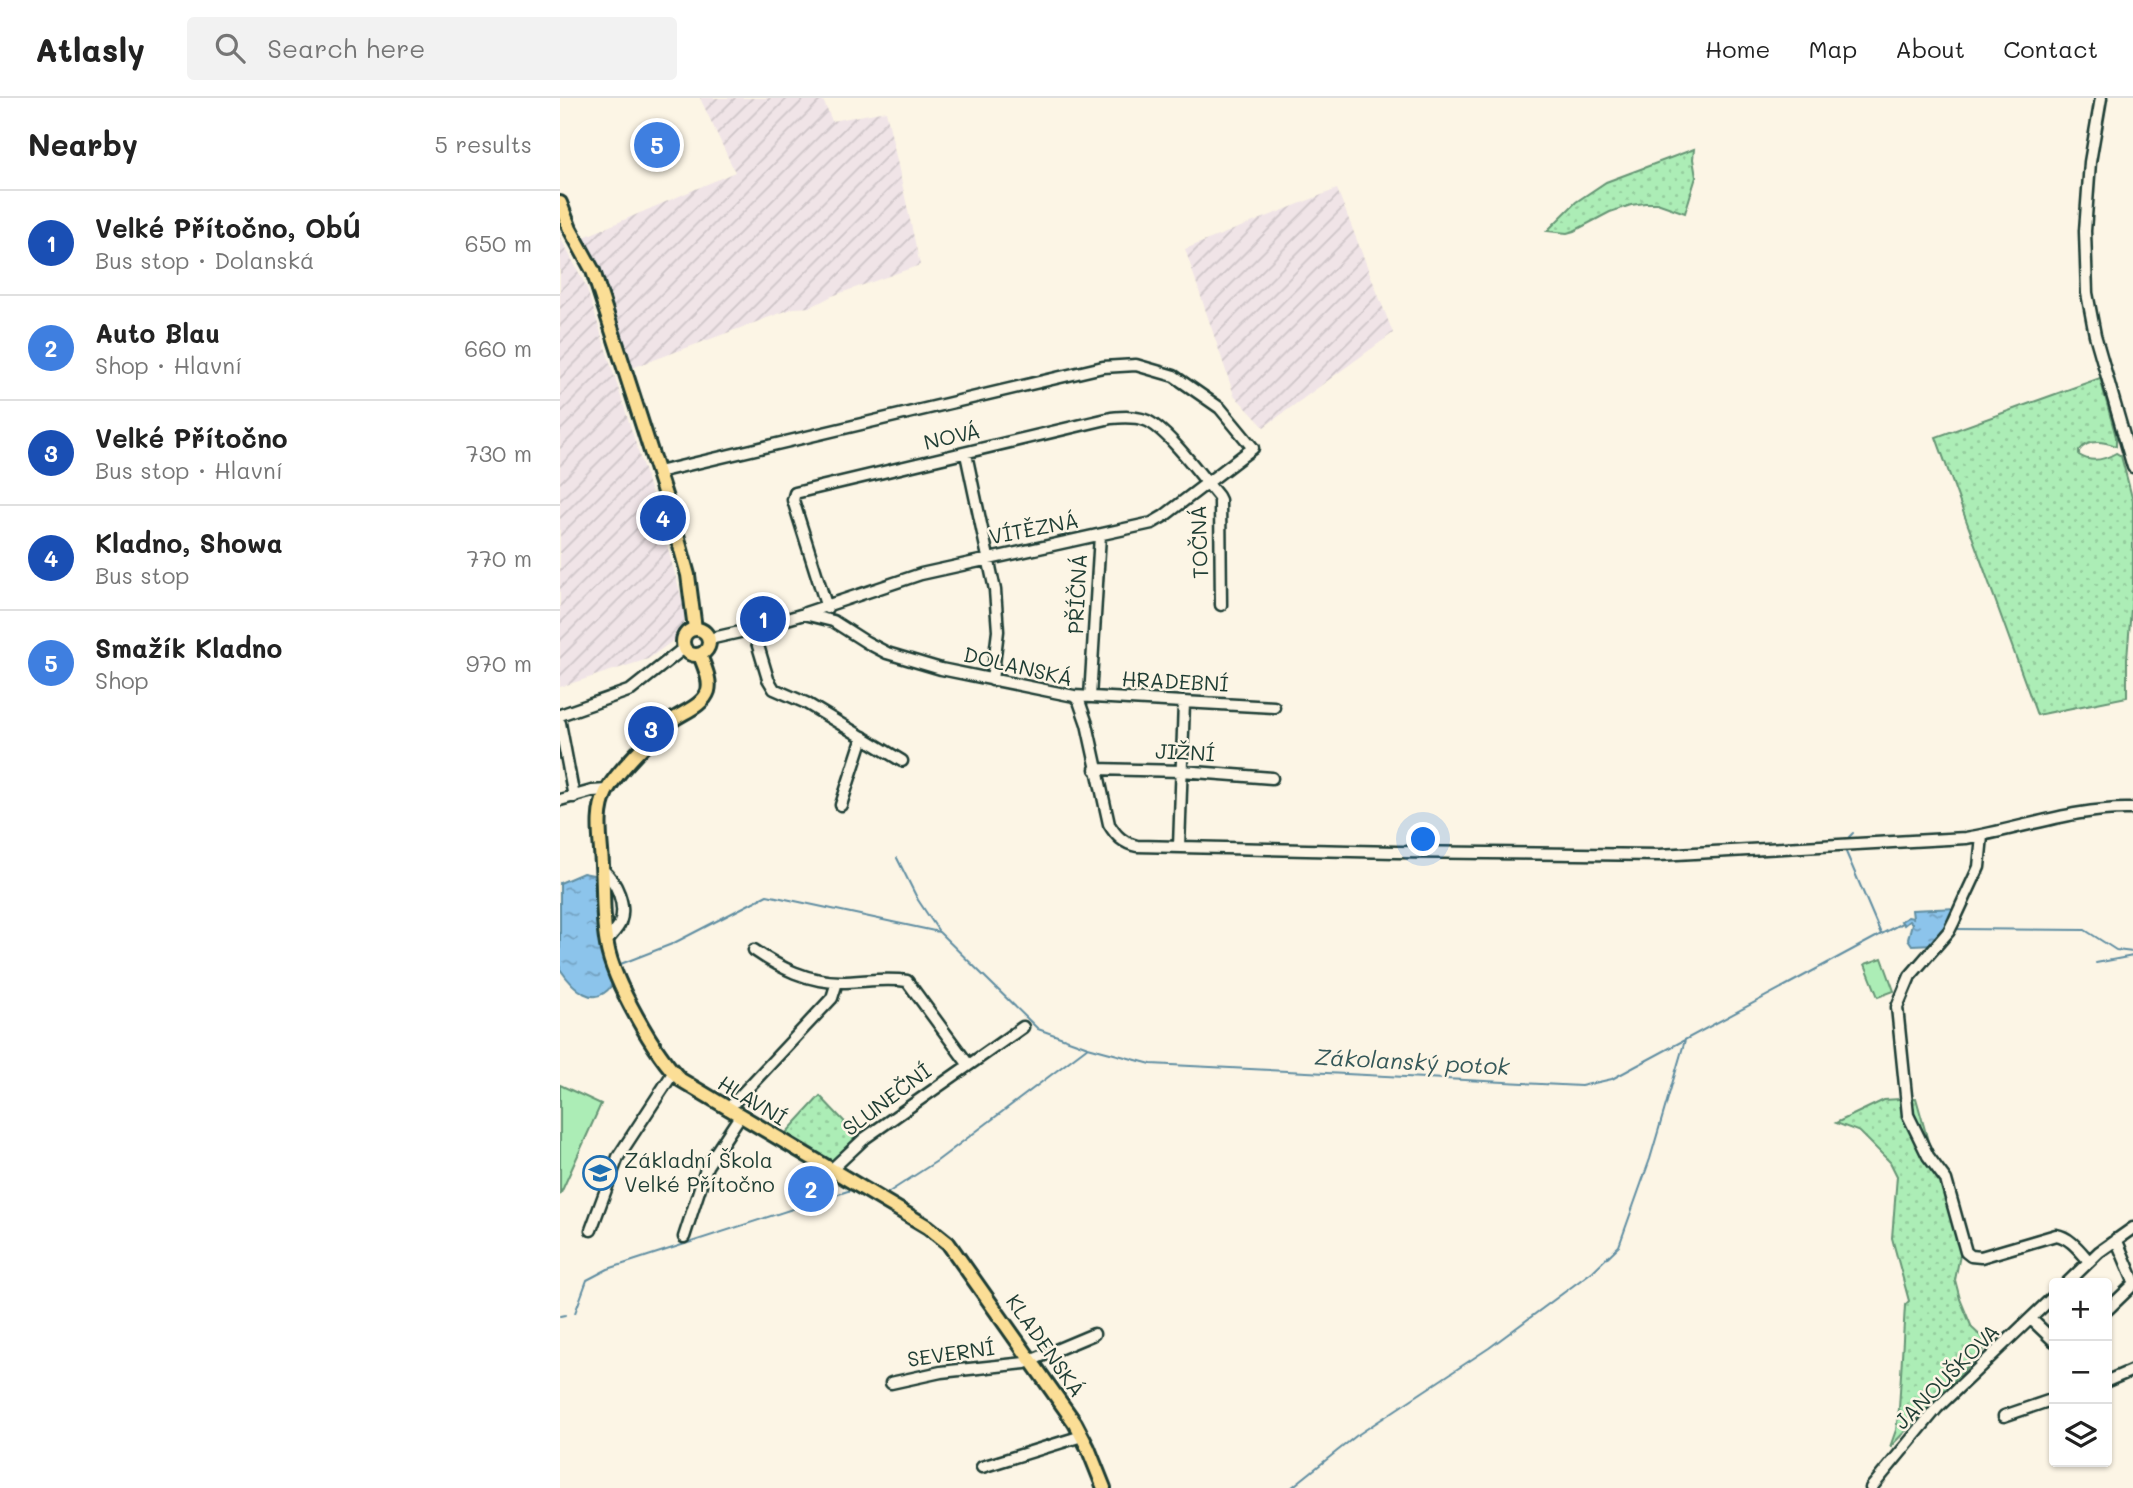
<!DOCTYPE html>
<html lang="en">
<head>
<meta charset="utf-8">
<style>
	:root { --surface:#fff; --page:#f2f2f2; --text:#222; --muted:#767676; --line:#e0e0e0; --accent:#d93025 }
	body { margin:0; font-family:Mali,sans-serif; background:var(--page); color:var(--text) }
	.controls { position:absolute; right:21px; bottom:21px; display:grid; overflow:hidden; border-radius:7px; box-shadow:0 2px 5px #0004 }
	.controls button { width:63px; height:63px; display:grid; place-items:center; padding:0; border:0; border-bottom:2px solid var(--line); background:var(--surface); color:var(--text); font:35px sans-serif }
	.you { position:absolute; left:864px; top:742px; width:24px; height:24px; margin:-18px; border:5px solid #fff; border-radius:50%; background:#1a73e8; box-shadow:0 0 0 10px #1a73e833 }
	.badge { display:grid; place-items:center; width:46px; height:46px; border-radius:50%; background:var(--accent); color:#fff; font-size:23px; font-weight:700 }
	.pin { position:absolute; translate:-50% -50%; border:4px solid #fff; box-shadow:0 2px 7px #0006 }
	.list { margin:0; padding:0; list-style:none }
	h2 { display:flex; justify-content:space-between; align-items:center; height:91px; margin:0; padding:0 28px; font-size:30px }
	h2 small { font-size:23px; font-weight:400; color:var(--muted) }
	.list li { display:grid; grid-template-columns:46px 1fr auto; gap:21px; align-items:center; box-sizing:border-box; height:105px; padding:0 28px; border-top:2px solid var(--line) }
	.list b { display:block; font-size:26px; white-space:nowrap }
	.list p { margin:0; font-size:23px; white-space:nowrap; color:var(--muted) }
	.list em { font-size:23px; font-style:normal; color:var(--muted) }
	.icon { flex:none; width:38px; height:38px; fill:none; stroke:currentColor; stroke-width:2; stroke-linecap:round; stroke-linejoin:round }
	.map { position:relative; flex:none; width:1573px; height:1390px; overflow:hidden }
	header { display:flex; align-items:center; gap:42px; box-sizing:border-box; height:98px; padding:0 35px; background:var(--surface); border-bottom:2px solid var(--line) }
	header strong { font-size:33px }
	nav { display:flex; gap:38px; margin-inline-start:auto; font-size:24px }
	.search { width:490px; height:63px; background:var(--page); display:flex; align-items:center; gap:18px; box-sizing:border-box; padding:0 24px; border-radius:7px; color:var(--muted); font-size:26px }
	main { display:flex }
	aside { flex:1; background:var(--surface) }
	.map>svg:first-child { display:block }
</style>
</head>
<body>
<header>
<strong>Atlasly</strong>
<div class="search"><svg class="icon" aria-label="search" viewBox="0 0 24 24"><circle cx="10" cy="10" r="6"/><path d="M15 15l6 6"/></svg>Search here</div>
<nav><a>Home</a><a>Map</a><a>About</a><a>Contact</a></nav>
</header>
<main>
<aside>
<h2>Nearby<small>5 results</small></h2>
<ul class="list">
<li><span class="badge" style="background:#1a4fb4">1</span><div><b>Velké Přítočno, ObÚ</b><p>Bus stop · Dolanská</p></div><em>650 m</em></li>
<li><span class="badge" style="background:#3f7fe0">2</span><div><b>Auto Blau</b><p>Shop · Hlavní</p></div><em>660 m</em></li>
<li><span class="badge" style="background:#1a4fb4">3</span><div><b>Velké Přítočno</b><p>Bus stop · Hlavní</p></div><em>730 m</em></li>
<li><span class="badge" style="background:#1a4fb4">4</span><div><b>Kladno, Showa</b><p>Bus stop</p></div><em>770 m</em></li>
<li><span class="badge" style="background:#3f7fe0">5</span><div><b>Smažík Kladno</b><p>Shop</p></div><em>970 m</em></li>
</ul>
</aside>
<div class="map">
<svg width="1573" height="1390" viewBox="0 0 1573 1390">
	<defs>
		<pattern id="industrial-furrows" width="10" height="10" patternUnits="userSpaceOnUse" patternTransform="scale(1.75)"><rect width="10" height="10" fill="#f0e4e7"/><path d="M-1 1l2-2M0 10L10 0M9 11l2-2" fill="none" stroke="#cdc4c7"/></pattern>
		<pattern id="grass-dots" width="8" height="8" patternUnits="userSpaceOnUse" patternTransform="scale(1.75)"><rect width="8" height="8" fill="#acedb6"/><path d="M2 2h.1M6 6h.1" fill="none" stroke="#94cc9d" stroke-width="1.8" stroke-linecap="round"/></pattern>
		<pattern id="water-ripples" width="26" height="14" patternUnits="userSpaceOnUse" patternTransform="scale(1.75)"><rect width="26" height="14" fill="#8cc4eb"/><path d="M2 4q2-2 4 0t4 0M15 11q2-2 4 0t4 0" fill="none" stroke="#72a0bf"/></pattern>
	</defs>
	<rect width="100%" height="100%" fill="#fcf5e5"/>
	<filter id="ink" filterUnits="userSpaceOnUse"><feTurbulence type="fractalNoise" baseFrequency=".0143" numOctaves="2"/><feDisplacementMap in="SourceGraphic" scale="14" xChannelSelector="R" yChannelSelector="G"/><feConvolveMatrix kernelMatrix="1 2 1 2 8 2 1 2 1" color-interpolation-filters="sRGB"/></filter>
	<g filter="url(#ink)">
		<path fill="url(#industrial-furrows)" d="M140,0H262L272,23L326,13L360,167L272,198L251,209L234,210L72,270L39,168L22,140L175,74Z
			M777,91L833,235L704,329L674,297L625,151Z
			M0,139L26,188L103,432L125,513L124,525L118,539L88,561L0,589Z"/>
		<path fill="url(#grass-dots)" stroke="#669575" stroke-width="2" d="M1134,51L1133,61L1136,79L1125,115L1097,105H1085L1071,107L1050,114L1014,133L1007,135L987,133L1016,104L1046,84Z
			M1540,280L1556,339V348C1543,343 1528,340 1519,353V357C1531,365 1544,362 1556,355L1561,358L1573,403V486L1567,561V599L1477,617L1376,339Z
			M260,998L299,1039L273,1064L225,1036Z
			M1356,1000L1373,1061L1386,1079L1401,1152L1395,1182L1400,1201L1412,1230L1426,1243L1437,1238L1330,1349L1336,1332L1339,1311L1345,1207L1349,1203L1332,1140L1337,1078L1330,1064L1300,1034L1276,1025L1324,1002Z"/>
		<path fill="#acedb6" stroke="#669575" stroke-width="2" d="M1322,860L1334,893L1318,899L1305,866Z
			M0,987L41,1006L0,1097Z"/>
		<path fill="url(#water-ripples)" stroke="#608ea2" stroke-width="2" d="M23,775L34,777C36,818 35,847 52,887C34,912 13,890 0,871V785Z
			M1396,810L1375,846L1352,847L1348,841L1352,825L1349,823L1344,827L1341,823L1348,819L1353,820L1352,812Z"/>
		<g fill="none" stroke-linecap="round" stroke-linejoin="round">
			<path stroke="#608ea2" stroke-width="2" d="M1286,742L1293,735
				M1286,754L1321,836
				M337,760L358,802L378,832
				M1396,831L1525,832L1556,852L1573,854
				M1536,865L1573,858
				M58,867L112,846L207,797L379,834L478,931L528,949
				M326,1096L377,1063L528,949L591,966L1021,988L1052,981L1342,825
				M15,1215L27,1182L48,1171L291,1092L311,1103
				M0,1218L5,1217
				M731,1390L796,1338L929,1250L1033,1173L1059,1148L1090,1061L1125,942"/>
			<g stroke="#1f3d34" stroke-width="15">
				<path id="minor" d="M1541,0L1530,64L1525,133L1527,195L1535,237L1573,369
					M406,356L435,492L438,533L432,582
					M98,374L543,269L576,267L614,278L660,310L693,350L604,418L592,425L361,476L245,515
					M267,510L233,402L235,395L551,320C562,319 574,318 585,322C606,329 642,379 658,398L660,402L661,507
					M193,531L208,581L214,591L246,605L342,663
					M149,541L193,531L244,516L273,523L306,544L327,555L381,571L514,598L519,603L527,626L549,726C556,738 563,745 577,748L836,754L1099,757L1406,740C1461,731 1517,709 1573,711
					M514,598L714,609
					M530,599L540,437
					M0,617L71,592L124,550
					M0,625L14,699
					M535,671L622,673L712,680
					M0,702L32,693L47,692
					M281,707L303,639
					M1422,738L1419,769L1394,823L1389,833L1350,878L1337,909L1348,1017L1368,1058L1386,1082L1406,1154L1411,1158L1421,1159L1496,1137C1510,1139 1520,1153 1529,1163
					M619,749L624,604
					M43,772C56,783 67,807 60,825C58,831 50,838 46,844
					M194,852C220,870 248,884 281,884C303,884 325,879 347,883L408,966
					M168,1011L272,900L277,884
					M271,1072L305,1040L463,929
					M31,1132L58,1059L113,975
					M124,1139L147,1068L180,1018
					M1556,1141L1573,1181
					M1507,1185L1539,1154L1573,1130
					M1547,1212L1573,1187
					M1471,1221L1494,1243
					M1547,1283L1573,1272
					M331,1285L381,1274L465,1265L534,1236
					M1444,1318L1494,1301
					M422,1369L522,1338
					M1311,1390L1377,1310L1494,1198"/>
			</g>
			<g stroke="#1f3d34" stroke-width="18">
				<path id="major" d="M0,105L10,131L33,173L112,419L128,477L135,531
					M123 544a13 13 0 1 1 26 0a13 13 0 1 1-26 0Z
					M140,557C144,568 151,582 148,593C143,608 123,614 111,623C94,636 56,675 46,694C35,717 41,743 42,767C44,794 42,821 47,847C53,883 95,957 121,982L368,1129L388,1145L515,1325L528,1350L544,1390"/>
			</g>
			<use href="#minor" stroke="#fcf5e5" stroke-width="10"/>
			<use href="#major" stroke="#fbde96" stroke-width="12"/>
		</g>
	</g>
	<defs>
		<g id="school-ring" transform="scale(1.75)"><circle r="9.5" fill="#fcf5e5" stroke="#1f6fb2" stroke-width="1.5"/><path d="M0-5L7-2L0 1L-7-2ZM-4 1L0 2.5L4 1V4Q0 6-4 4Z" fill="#1f6fb2"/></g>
	</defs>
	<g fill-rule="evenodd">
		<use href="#school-ring" x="40" y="1075"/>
	</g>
	<g text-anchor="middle" stroke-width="5" stroke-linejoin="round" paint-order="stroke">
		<g font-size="21" fill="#1f3d34" stroke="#fcf5e5">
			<text transform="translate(392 339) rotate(-13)" y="7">NOVÁ</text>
			<text transform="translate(474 431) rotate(-11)" y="7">VÍTĚZNÁ</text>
			<text transform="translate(640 444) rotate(-92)" y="7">TOČNÁ</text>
			<text transform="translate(518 496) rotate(-87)" y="7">PŘÍČNÁ</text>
			<text transform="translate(458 569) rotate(13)" y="7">DOLANSKÁ</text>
			<text transform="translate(615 584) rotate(3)" y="7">HRADEBNÍ</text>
			<text transform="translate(625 655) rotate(3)" y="7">JIŽNÍ</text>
			<text transform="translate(327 1002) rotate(-37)" y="7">SLUNEČNÍ</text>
			<text transform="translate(192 1003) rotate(31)" y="7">HLAVNÍ</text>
			<text transform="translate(485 1248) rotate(55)" y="7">KLADENSKÁ</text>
			<text transform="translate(391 1256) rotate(-8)" y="7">SEVERNÍ</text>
			<text transform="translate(1387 1279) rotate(-45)" y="7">JANOUŠKOVA</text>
		</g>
		<g font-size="21" fill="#1f3d34" stroke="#fcf5e5" text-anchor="start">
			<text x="64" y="1070">Základní Škola<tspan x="64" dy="24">Velké Přítočno</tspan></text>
		</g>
		<g font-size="23" font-style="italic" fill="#355859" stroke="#fcf5e5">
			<text transform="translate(852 964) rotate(3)" y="8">Zákolanský potok</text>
		</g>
	</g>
</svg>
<div class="controls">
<button>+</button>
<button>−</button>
<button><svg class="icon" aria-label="layers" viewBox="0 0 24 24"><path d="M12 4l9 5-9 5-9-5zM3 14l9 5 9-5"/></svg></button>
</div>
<div class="you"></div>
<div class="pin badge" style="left:203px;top:521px;background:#1a4fb4">1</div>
<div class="pin badge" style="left:251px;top:1091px;background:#3f7fe0">2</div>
<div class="pin badge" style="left:91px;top:631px;background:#1a4fb4">3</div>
<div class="pin badge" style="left:103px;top:420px;background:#1a4fb4">4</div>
<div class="pin badge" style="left:97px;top:47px;background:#3f7fe0">5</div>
</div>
</main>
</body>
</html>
